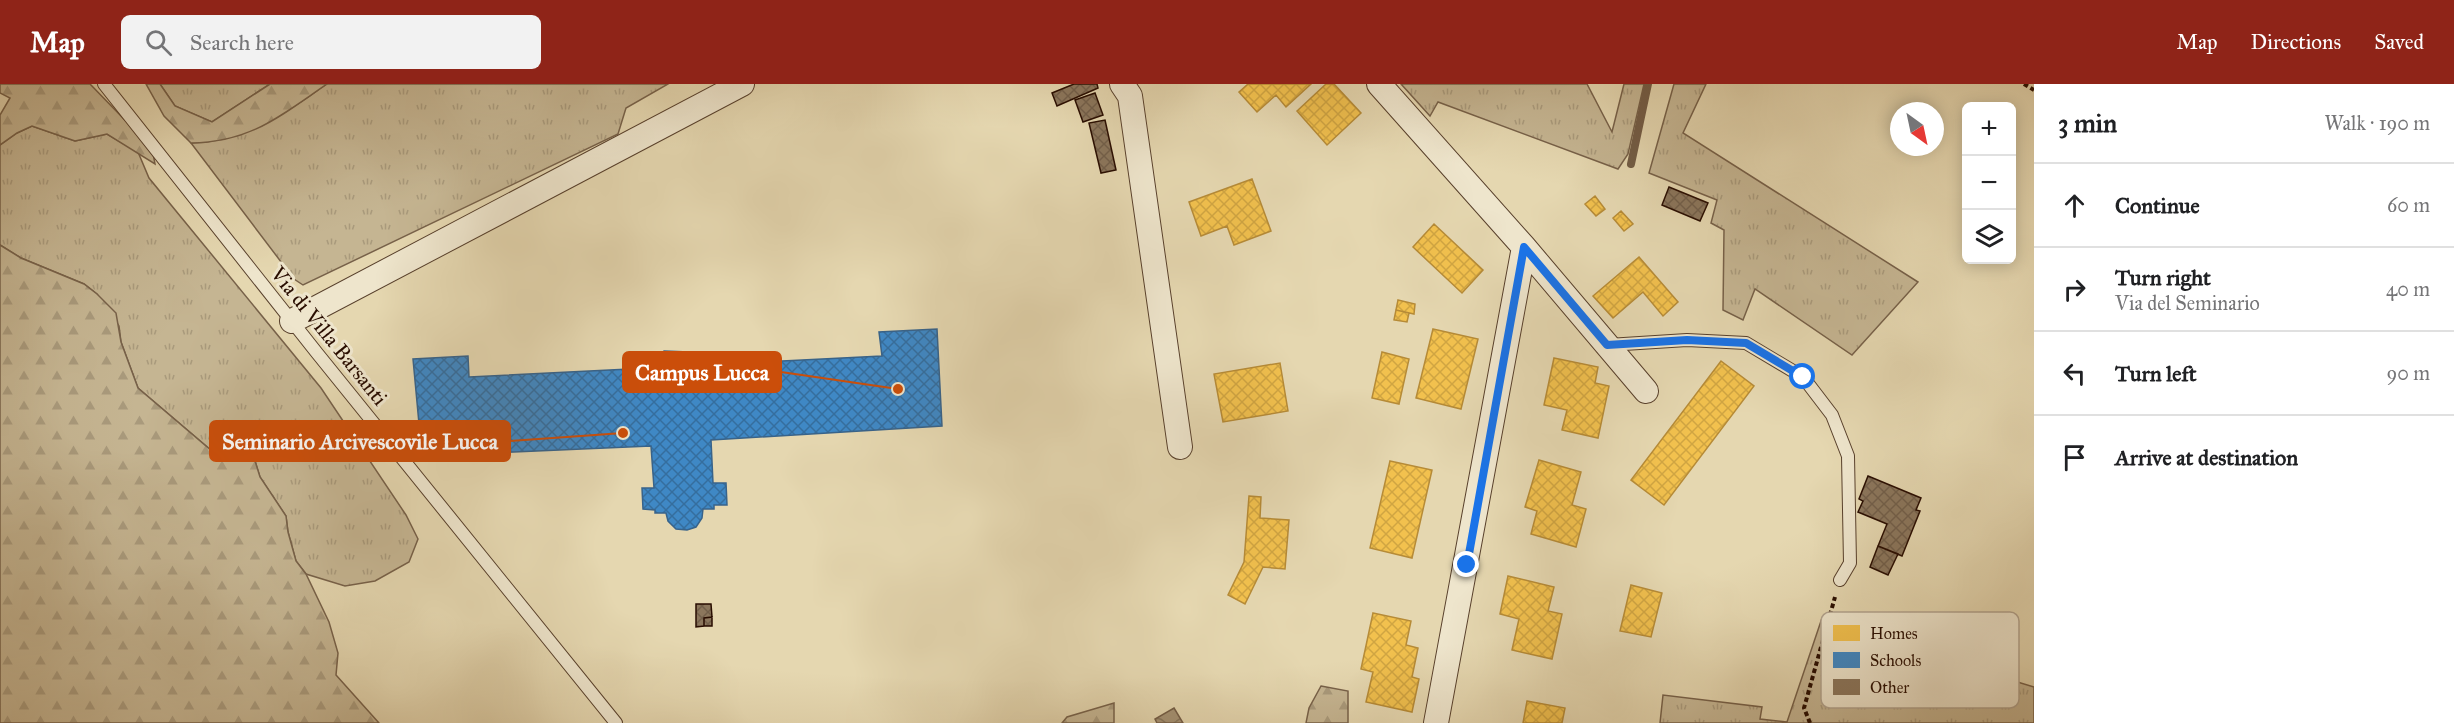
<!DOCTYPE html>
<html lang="en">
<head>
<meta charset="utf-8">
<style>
	:root { --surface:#fff; --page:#f2f2f2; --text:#202124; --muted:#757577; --line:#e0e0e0; --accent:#8f2418 }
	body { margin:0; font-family:"IM FELL Great Primer",serif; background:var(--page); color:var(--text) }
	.controls { position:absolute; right:18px; top:18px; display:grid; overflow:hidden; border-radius:9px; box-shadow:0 3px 15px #0003 }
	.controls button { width:54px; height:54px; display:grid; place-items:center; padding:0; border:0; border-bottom:2px solid var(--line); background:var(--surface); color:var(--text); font:30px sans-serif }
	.compass { position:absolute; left:1890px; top:18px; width:54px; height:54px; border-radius:50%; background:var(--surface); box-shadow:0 3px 15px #0003; rotate:147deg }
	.stop { position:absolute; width:18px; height:18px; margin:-14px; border:4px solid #1a73e8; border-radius:50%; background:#fff }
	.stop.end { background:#1a73e8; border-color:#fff; box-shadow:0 2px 6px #0008 }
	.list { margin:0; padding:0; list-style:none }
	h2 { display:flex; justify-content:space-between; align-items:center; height:78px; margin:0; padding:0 24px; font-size:26px }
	h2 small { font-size:20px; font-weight:400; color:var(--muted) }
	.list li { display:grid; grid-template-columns:39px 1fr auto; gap:18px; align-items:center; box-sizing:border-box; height:84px; padding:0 24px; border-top:2px solid var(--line) }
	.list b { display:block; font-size:22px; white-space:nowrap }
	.list p { margin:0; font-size:20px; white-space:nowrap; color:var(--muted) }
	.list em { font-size:20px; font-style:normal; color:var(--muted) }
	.icon { flex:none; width:33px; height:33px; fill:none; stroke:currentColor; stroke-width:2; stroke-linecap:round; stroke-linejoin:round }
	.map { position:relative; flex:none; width:2034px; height:639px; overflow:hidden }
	header { display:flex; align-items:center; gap:36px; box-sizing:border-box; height:84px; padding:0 30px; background:var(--accent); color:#fff }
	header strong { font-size:28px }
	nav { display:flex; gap:33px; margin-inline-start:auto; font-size:21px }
	.search { width:420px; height:54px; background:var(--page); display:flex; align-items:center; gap:15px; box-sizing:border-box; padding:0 21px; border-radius:9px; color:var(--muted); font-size:22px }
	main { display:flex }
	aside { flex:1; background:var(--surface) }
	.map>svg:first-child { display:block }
</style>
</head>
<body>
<header>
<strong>Map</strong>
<div class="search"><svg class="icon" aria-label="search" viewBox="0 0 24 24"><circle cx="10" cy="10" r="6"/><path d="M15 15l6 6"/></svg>Search here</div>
<nav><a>Map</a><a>Directions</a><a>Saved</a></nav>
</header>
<main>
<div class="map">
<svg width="2034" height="639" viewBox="0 0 2034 639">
	<defs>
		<pattern id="grass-tufts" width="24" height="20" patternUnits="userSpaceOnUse" patternTransform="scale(1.5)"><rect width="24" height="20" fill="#c5b592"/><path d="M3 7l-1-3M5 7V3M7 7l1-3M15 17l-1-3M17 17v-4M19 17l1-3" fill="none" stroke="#a99a7c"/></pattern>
		<pattern id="forest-firs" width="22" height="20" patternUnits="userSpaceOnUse" patternTransform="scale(1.5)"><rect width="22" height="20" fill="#c5b592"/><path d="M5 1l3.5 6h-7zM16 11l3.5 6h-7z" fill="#a99a7c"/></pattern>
		<pattern id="water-waves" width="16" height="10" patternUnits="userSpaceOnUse" patternTransform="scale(1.5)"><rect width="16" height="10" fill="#a59274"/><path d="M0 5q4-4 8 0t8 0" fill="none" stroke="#86765d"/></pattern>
		<pattern id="homes-cross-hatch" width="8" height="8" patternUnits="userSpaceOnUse" patternTransform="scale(1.5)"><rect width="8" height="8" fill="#f2c14e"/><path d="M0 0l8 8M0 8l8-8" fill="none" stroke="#d0a542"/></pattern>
		<pattern id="schools-cross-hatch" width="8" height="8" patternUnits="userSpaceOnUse" patternTransform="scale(1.5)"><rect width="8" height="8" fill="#3f88c5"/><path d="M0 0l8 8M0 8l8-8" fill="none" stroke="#356e9e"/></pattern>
		<pattern id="building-cross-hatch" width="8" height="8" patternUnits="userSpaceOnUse" patternTransform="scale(1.5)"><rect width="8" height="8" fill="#8b765c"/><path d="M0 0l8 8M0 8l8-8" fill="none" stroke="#725f4a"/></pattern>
	</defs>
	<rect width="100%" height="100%" fill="#e5d7b0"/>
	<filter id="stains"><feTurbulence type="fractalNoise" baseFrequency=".00333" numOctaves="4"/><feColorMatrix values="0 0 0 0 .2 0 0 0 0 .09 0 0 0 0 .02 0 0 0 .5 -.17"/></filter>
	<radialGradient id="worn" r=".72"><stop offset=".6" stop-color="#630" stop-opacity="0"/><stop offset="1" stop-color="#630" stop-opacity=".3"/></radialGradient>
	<path fill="url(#grass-tufts)" stroke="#776149" stroke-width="1.5" d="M160,0H270L212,38L175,22Z
		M327,0H668L626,24L618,50L303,201L294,195L191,59C247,58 283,30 327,0Z
		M1401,0H1587L1612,48L1624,0H1644L1628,70L1618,85L1438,18L1430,32Z
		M1674,0H1706L1683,49L1918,198L1852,271L1755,205L1743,236L1723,226L1724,146L1711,139L1717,116L1649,89Z
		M32,42L75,57L107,50L138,68L149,94L321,304L406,431L418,455L409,478L375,497L345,502L306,490L296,477L288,448L286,432L260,393L255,377L212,367L138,304L121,258L119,242L97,210L84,200L21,174L0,161V61L17,49Z
		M1822,534L1850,547L2034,603V639H1660L1663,611L1762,623L1760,635L1787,638Z"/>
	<path fill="url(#forest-firs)" stroke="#776149" stroke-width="1.5" d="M0,0H90L152,64L155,80L107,50L75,57L32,42L17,49L0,61V31L10,14L0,9Z
		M146,0H160L175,22L212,38L270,0H327C280,32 251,58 191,59L164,32Z
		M0,161L21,174L84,200L97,210L116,229L121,258L138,304L212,367L255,377L260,393L286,432L288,448L296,477L306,490L329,538L338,569L336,591L379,639H0Z
		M1321,602L1348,607V639H1306L1309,624Z
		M1114,619V639H1062L1067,633Z"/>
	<path fill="url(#water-waves)" stroke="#735d46" stroke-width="1.5" d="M1174,624L1183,639H1157L1155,635Z"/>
	<path fill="url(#homes-cross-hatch)" stroke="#b68b37" stroke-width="1.5" d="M1248,0H1311L1286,23L1276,11L1257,28L1239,8Z
		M1326,0H1334L1361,29L1327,61L1297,27Z
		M1252,95L1271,147L1234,161L1227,142L1201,152L1189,118Z
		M1595,112L1605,125L1596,132L1585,120Z
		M1621,127L1633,140L1624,147L1613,134Z
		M1434,140L1483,186L1462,209L1413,163Z
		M1639,173L1678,218L1663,232L1643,208L1613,234L1593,212Z
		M1398,216L1415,220L1414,230L1396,226Z
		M1396,226L1409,229L1407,238L1394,236Z
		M1433,245L1478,255L1461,325L1416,314Z
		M1382,268L1409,275L1399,320L1372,314Z
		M1554,274L1598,283L1595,299L1609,302L1598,354L1562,346L1567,326L1544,321Z
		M1721,277L1754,302L1664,421L1631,396Z
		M1280,279L1288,327L1223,338L1214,290Z
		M1539,376L1581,388L1572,421L1586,425L1576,463L1531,450L1537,427L1525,423Z
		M1390,377L1432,386L1412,474L1370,464Z
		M1249,412L1261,413L1260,434L1289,436L1285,485L1263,483L1245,520L1228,511L1244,478Z
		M1508,492L1554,503L1548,527L1562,530L1552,575L1512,566L1519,535L1500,530Z
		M1631,501L1662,509L1651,553L1620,547Z
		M1373,529L1411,537L1406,561L1418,564L1412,593L1419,595L1412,628L1366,618L1373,588L1361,585Z
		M1527,617L1565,624L1562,639H1523Z"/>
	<path fill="url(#schools-cross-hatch)" stroke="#38638a" stroke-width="1.5" d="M937,245L942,342L711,356L713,399H726L727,421H714V425H703L702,434L696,443L687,446L676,445L668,437L666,429H655V426L643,425L642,404H654L651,362L422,372L413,275L468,272L469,293L650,284L664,267L689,268L700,281L882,272L879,248Z"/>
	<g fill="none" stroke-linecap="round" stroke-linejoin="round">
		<path stroke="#735d46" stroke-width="8" d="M1631,80L1648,0"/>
	</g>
	<path fill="url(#building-cross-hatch)" stroke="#290d00" stroke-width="1.5" d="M1074,0H1097L1098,4L1057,22L1052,9Z
		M1095,9L1103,31L1083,38L1075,16Z
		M1105,36L1116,86L1101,89L1089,39Z
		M1669,103L1708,119L1700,137L1662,121Z
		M1868,392L1921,414L1916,426L1920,427L1902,472L1878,462L1887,440L1858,428L1863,417L1859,415Z
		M1878,462L1898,470L1888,491L1870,483Z
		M696,520H711L712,533L704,534V542L696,543Z
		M712,533V542H704V534Z"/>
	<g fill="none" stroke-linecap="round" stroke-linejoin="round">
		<g stroke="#58402c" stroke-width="14">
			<path id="service" d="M104,0L317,269L616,639
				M1608,261L1687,256L1746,259L1803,293L1832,331L1848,372L1850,479L1840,496"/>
		</g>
		<g stroke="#58402c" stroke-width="26">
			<path id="minor" d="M1122,0L1130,12L1180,363
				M1379,0L1524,163L1646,307
				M292,237L742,0
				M1436,639L1524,163"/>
		</g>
		<path stroke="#290d00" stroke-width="4" stroke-dasharray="4.5 3" stroke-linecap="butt" d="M2024,0L2034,6
			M1810,639L1804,624L1835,513"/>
		<use href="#service" stroke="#eee5cc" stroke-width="12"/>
		<use href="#minor" stroke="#eee5cc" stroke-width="24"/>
	</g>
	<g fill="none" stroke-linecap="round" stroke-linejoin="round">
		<path stroke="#1a73e8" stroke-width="8" d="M1467,481L1524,163L1607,261L1687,256L1746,259L1803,293"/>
	</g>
	<g text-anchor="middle" stroke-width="6" stroke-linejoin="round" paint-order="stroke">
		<g font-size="21" fill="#290d00" stroke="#eee5cc">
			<text transform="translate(329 252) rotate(51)" y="7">Via di Villa Barsanti</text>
		</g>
	</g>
	<rect x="1821" y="528" width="198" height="96" rx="9" fill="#eee5cc" stroke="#b3a48f" stroke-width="1.5"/>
	<rect x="1833" y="541" width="27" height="16" fill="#f2c14e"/>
	<rect x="1833" y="568" width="27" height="16" fill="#3f88c5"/>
	<rect x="1833" y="595" width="27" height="16" fill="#8b765c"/>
	<g font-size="16" fill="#290d00">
		<text x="1870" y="555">Homes</text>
		<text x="1870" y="582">Schools</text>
		<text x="1870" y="609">Other</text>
	</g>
	<path fill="none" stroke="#cb4e0a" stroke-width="2" d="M898 305L781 288M623 349L510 357"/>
	<g fill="#cb4e0a" stroke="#eee5cc" stroke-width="2">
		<circle cx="898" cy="305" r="6"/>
		<circle cx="623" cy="349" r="6"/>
	</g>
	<g fill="#cb4e0a" stroke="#cb4e0a" stroke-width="2">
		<rect x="623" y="268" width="158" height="40" rx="6"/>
		<rect x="210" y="337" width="300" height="40" rx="6"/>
	</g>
	<g font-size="22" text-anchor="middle" font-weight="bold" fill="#fff">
		<text x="702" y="296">Campus Lucca</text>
		<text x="360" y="365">Seminario Arcivescovile Lucca</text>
	</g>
	<rect width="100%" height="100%" filter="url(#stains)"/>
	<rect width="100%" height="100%" fill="url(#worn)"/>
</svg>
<div class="controls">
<button>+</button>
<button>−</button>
<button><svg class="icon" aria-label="layers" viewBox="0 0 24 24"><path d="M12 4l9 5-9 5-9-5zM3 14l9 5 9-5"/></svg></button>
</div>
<svg class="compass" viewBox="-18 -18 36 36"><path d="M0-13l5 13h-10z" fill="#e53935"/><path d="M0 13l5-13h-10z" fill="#757577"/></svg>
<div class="stop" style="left:1803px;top:293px"></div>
<div class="stop end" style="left:1467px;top:481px"></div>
</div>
<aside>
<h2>3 min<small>Walk · 190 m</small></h2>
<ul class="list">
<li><svg class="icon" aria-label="ahead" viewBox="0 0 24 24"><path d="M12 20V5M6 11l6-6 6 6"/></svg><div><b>Continue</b></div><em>60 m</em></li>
<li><svg class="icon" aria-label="right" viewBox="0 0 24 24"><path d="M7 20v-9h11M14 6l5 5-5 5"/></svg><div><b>Turn right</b><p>Via del Seminario</p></div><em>40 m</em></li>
<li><svg class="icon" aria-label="left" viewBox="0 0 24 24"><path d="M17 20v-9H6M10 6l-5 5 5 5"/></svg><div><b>Turn left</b></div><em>90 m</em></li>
<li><svg class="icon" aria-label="arrive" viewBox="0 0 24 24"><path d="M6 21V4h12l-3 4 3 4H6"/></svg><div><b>Arrive at destination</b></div></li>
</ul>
</aside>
</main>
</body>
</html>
